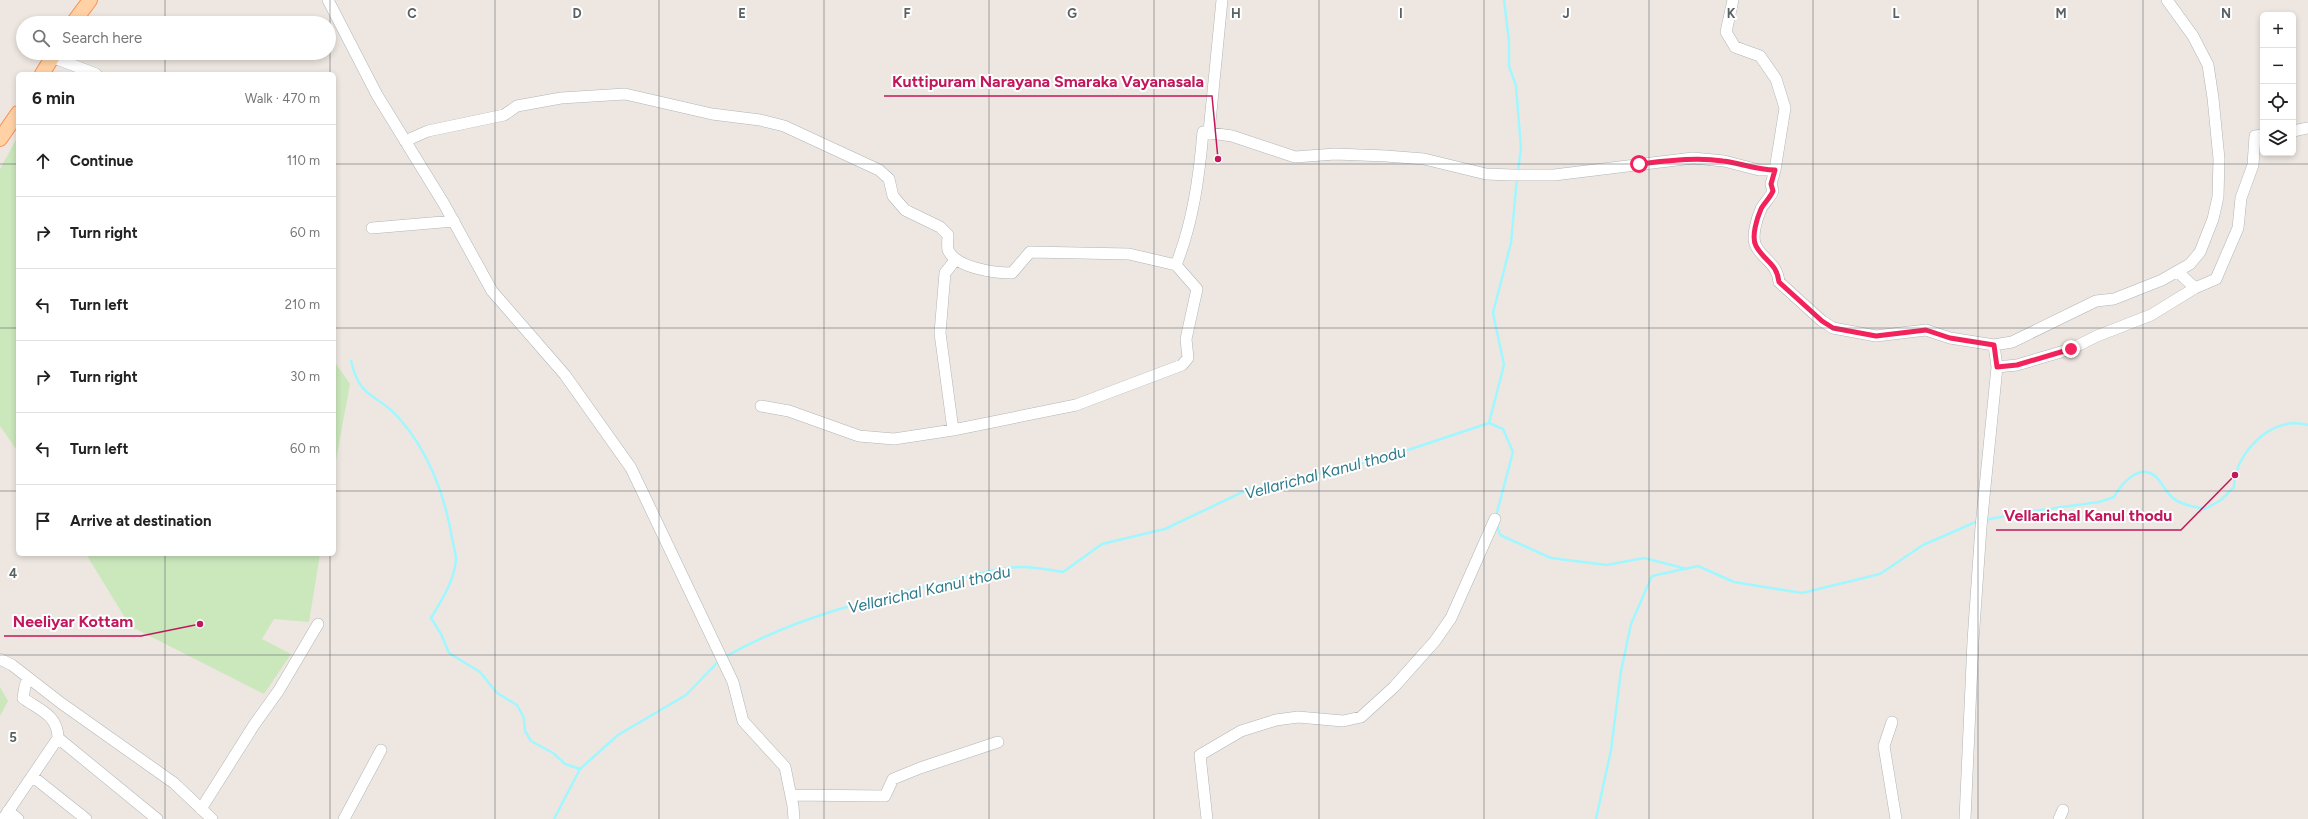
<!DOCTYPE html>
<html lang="en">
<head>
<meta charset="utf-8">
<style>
	:root { --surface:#fff; --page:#f6f6f6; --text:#222; --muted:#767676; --line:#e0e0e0 }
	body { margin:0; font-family:Figtree,sans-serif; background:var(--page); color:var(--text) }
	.controls { position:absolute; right:12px; top:12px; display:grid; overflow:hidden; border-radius:6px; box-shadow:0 2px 6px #0003 }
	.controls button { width:36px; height:36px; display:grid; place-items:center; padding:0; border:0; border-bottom:1px solid var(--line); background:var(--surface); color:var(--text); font:20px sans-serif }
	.stop { position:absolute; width:12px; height:12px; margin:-9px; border:3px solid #f3225b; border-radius:50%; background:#fff }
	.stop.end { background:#f3225b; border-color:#fff; box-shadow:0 1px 4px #0008 }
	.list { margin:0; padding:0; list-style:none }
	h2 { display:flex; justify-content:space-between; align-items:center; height:52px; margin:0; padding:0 16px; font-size:17px }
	h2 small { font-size:13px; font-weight:400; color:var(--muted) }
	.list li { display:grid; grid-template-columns:26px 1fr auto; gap:12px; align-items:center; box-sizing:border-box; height:72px; padding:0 16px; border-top:1px solid var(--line) }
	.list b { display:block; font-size:15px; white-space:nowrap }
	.list em { font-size:13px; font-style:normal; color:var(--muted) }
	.icon { flex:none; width:22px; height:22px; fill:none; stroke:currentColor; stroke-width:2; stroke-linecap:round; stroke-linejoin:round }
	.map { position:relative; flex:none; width:2308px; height:819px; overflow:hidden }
	.search { position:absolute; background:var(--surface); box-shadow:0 2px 6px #0003; left:16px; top:16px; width:320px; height:44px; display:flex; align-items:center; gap:10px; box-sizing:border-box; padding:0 14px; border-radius:22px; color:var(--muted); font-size:15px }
	.panel { position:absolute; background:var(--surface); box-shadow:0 2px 6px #0003; left:16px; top:72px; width:320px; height:484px; border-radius:6px }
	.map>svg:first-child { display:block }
</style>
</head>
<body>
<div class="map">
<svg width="2308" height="819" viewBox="0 0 2308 819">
	<rect width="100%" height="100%" fill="#eee7e1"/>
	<path fill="#cbe7bc" d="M18,136V452L0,426V169Z
		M334,361L350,384L334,471Z
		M86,554H320L309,622L274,619L262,639L291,654L264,694L130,626Z
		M0,687L8,701L0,716Z"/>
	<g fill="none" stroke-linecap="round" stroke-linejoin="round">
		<path stroke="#a0f7ff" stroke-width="2.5" d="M1504,0L1509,41V66L1516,86L1521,148L1518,171
			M351,361C360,400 377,393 398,417C428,450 445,495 452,538C453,545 456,553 456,559C455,580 441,601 431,618L441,634L449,653L480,672L497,693L517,705L524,718L525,731L531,741L553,753L565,764L580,769
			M1489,423L1504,365L1493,313L1511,243L1517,178
			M1985,520L2026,512L2099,502L2114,497C2121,484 2139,463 2155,476C2162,482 2166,493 2173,498C2181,505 2195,507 2205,509L2221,500L2234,487C2235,457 2262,426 2293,423C2297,423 2303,424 2308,425
			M1497,525L1500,535L1551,558L1607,565L1644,558L1687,569
			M725,657C793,618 870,599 946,582C971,576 997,567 1023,567C1036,567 1050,570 1063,572L1102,544L1165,529L1249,489L1381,459L1489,423L1503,429L1513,452L1496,516
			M554,819L580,769L618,735L686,695L719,661
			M1596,819L1611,750L1621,671L1631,624L1652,576L1698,566L1734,582L1802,593L1880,574L1923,545L1978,521"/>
		<g stroke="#afb5b8" stroke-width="12">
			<path id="minor" d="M328,0L377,95L444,204L492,291L565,375L631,468L733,682L743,721L785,767L793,806L794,819
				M52,57L96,74
				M2293,131L2308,128
				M1209,132L1222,0
				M405,141L428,131L504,115L517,106L561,98L625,94L712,114L760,120L784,126L879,170L889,179L893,196L905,210L940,227L948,235C948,239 947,246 948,250C956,268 995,273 1012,273L1030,252L1129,254L1176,265C1193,222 1199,178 1203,132L1232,136L1295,157L1335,154L1386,156L1424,159L1486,174L1512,175H1554L1693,158L1724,161L1759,170H1775L1785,108L1776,79L1760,56L1735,47L1726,32L1733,0
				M1775,170L1771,184L1773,191C1770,198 1764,203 1761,209C1757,218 1751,237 1756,246C1764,261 1777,263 1779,282L1822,321L1833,328L1876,336L1926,330L1950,338L1994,345L1997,367L1981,527L1973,641L1965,819
				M372,228L454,221
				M2178,272L2195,288
				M1994,345L2012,342L2096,301L2114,299L2162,280L2190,264L2200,252L2213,219L2218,197L2219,159L2213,98L2208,65L2193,36L2167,0
				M1997,367L2017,365L2071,349L2097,336L2151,315L2195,288L2216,279L2238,228L2241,198L2253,165L2255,136L2263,135
				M761,406L789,411L859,436L894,439L953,430L1076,405L1182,365L1188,358L1186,339L1197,289L1176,265
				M953,430L940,333L945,273L956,259
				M0,659L12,665L61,703L174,783L212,819
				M1892,722L1884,746L1896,819
				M58,738L157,819
				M32,776L86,819
				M791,795L885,796L893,779L920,768L998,742
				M201,809L254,725L279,690L318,624
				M8,811L18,819
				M3,819L58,738C58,715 39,710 23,698L25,686L28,678
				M344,819L381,750
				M1207,819L1200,755L1241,731L1276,720L1298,717L1343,721L1361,717L1394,687L1435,641L1451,618L1495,519
				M2059,819L2063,810"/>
		</g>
		<g stroke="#f98e4f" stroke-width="16">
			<path id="major" d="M73,23L90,0
				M42,74L55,53
				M0,139L18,113"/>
		</g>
		<use href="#minor" stroke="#fff" stroke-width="11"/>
		<use href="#major" stroke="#ffd1a5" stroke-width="14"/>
	</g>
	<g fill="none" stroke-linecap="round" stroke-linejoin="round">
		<path stroke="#f3225b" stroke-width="5" d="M1639,164C1667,161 1695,157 1723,161C1741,163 1756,170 1775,170L1771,184L1773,191C1770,198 1764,203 1761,209C1757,218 1751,237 1756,246C1764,261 1777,263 1779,282L1822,321L1833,328L1876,336L1926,330L1950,338L1994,345L1997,367L2017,365L2071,349"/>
	</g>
	<path fill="none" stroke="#5a6163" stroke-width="1" stroke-opacity="0.55" d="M165,0V23M330,0V74M495,0V819M659,0V819M824,0V819M989,0V819M1154,0V819M1319,0V819M1484,0V819M1649,0V819M1813,0V819M1978,0V819M2143,0V819M165,53V74M0,164H18M334,164H2308M0,328H18M334,328H2308M0,491H18M334,491H2308M165,554V819M330,554V819M0,655H2308"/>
	<g text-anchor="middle" stroke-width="4" stroke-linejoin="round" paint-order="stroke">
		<g font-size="16" font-style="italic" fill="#2d7a89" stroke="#fff">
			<text transform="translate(1325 472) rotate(-15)" y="6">Vellarichal Kanul thodu</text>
			<text transform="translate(929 589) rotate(-13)" y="6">Vellarichal Kanul thodu</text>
		</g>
	</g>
	<g font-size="13" text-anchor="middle" font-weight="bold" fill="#5a6163" stroke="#fff" stroke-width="4" stroke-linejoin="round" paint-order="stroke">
		<text x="412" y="18">C</text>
		<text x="577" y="18">D</text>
		<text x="742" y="18">E</text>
		<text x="907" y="18">F</text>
		<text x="1072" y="18">G</text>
		<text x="1236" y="18">H</text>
		<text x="1401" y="18">I</text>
		<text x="1566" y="18">J</text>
		<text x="1731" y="18">K</text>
		<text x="1896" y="18">L</text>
		<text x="2061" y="18">M</text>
		<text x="2226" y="18">N</text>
		<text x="13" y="578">4</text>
		<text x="13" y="742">5</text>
	</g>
	<path fill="none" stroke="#c2185b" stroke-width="1.5" d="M1218 159L1212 96H884M2235 475L2181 530H1996M200 624L141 636H4"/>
	<g fill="#c2185b" stroke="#fff" stroke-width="1.5">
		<circle cx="1218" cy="159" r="4"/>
		<circle cx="2235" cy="475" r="4"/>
		<circle cx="200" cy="624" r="4"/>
	</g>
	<g font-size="16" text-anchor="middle" font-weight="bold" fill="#c2185b" stroke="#fff" stroke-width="4" stroke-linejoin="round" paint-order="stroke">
		<text x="1048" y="87">Kuttipuram Narayana Smaraka Vayanasala</text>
		<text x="2088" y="521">Vellarichal Kanul thodu</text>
		<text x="73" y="627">Neeliyar Kottam</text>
	</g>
</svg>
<div class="controls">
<button>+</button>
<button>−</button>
<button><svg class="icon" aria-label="locate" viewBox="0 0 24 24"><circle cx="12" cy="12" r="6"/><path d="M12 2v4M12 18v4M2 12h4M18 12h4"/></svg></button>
<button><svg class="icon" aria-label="layers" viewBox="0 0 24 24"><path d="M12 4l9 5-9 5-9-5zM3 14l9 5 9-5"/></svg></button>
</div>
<div class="stop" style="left:1639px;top:164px"></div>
<div class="stop end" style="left:2071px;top:349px"></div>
<div class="search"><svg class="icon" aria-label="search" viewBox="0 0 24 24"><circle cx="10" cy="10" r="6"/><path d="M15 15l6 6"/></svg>Search here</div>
<section class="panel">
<h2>6 min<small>Walk · 470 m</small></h2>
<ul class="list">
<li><svg class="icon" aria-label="ahead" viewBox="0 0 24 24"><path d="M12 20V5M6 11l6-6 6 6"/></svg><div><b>Continue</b></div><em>110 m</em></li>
<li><svg class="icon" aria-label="right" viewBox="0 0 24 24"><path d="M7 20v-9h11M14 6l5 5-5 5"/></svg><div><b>Turn right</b></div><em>60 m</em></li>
<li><svg class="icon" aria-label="left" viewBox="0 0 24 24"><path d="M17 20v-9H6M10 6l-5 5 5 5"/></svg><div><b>Turn left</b></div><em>210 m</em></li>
<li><svg class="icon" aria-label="right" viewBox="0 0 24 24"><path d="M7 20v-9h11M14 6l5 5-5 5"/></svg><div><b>Turn right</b></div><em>30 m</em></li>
<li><svg class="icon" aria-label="left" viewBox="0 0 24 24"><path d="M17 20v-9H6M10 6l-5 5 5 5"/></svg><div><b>Turn left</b></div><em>60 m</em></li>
<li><svg class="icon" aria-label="arrive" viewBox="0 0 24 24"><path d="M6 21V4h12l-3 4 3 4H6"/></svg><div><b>Arrive at destination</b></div></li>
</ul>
</section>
</div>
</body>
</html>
